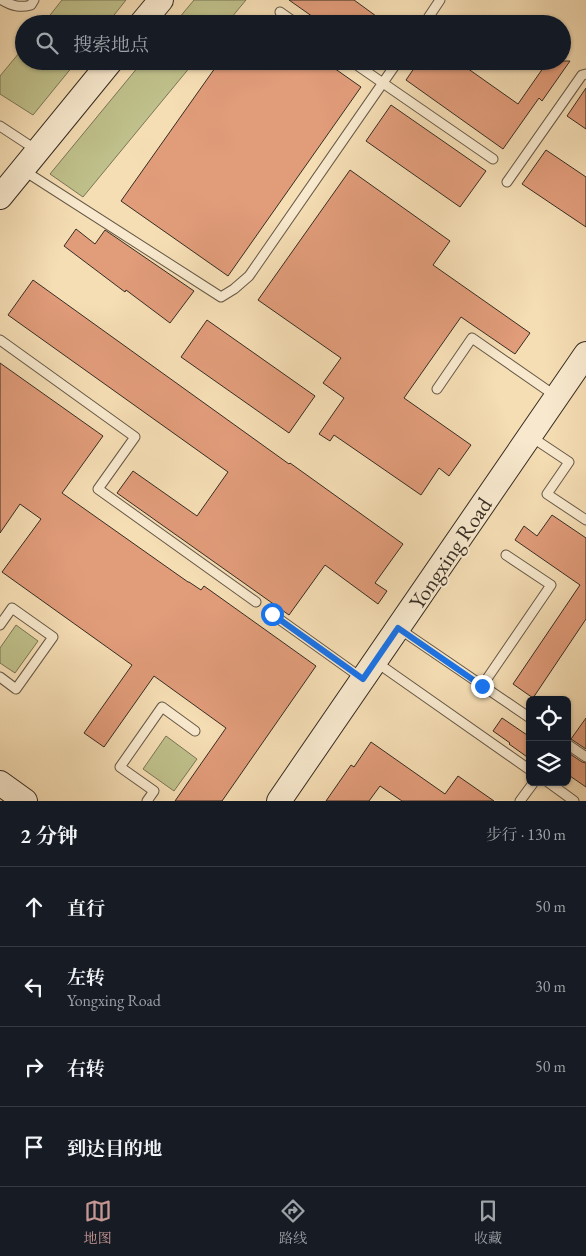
<!DOCTYPE html>
<html lang="zh">
<head>
<meta charset="utf-8">
<style>
	:root { --surface:#171b24; --page:#20242c; --text:#f1f3f6; --muted:#9ea1a6; --line:#363941; --accent:#c59692 }
	body { margin:0; font-family:"EB Garamond","Noto Serif SC",serif; background:var(--page); color:var(--text) }
	.controls { position:absolute; right:15px; bottom:15px; display:grid; overflow:hidden; border-radius:8px; box-shadow:0 1px 4px #0004 }
	.controls button { width:45px; height:45px; display:grid; place-items:center; padding:0; border:0; border-bottom:1px solid var(--line); background:var(--surface); color:var(--text); font:25px sans-serif }
	.stop { position:absolute; width:15px; height:15px; margin:-11px; border:4px solid #1a73e8; border-radius:50%; background:#fff }
	.stop.end { background:#1a73e8; border-color:#fff; box-shadow:0 1px 5px #0008 }
	.list { margin:0; padding:0; list-style:none }
	h2 { display:flex; justify-content:space-between; align-items:center; height:65px; margin:0; padding:0 20px; font-size:21px }
	h2 small { font-size:16px; font-weight:400; color:var(--muted) }
	.list li { display:grid; grid-template-columns:32px 1fr auto; gap:15px; align-items:center; box-sizing:border-box; height:80px; padding:0 20px; border-top:1px solid var(--line) }
	.list b { display:block; font-size:19px; white-space:nowrap }
	.list p { margin:0; font-size:16px; white-space:nowrap; color:var(--muted) }
	.list em { font-size:16px; font-style:normal; color:var(--muted) }
	.icon { flex:none; width:28px; height:28px; fill:none; stroke:currentColor; stroke-width:2; stroke-linecap:round; stroke-linejoin:round }
	.map { position:relative; flex:none; width:586px; height:801px; overflow:hidden }
	.search { position:absolute; background:var(--surface); box-shadow:0 1px 4px #0004; left:15px; right:15px; top:15px; height:55px; display:flex; align-items:center; gap:12px; box-sizing:border-box; padding:0 18px; border-radius:28px; color:var(--muted); font-size:19px }
	.sheet { height:385px; background:var(--surface) }
	nav { display:flex; justify-content:space-around; align-items:center; box-sizing:border-box; height:70px; border-top:1px solid var(--line); background:var(--surface); font-size:14px; color:var(--muted) }
	nav a { display:grid; justify-items:center; gap:2px }
	nav .on { color:var(--accent) }
	.map>svg:first-child { display:block }
</style>
</head>
<body>
<div class="map">
<svg width="586" height="801" viewBox="0 0 586 801">
	<rect width="100%" height="100%" fill="#f5ddb4"/>
	<filter id="stains"><feTurbulence type="fractalNoise" baseFrequency=".004" numOctaves="4"/><feColorMatrix values="0 0 0 0 .2 0 0 0 0 .09 0 0 0 0 .02 0 0 0 .5 -.17"/></filter>
	<radialGradient id="worn" r=".72"><stop offset=".6" stop-color="#630" stop-opacity="0"/><stop offset="1" stop-color="#630" stop-opacity=".3"/></radialGradient>
	<path fill="#bfc08b" stroke="#7b7657" d="M62,0H126L107,24H43Z
		M194,0H246L226,24H174Z
		M24,47V61H77L33,115L0,94V76Z
		M143,61H195L83,197L50,174Z
		M16,625L38,641L15,673L0,663V648Z
		M166,736L197,759L174,791L143,769Z"/>
	<path fill="#e19c7a" stroke="#372d23" d="M289,0H354L387,24H323Z
		M220,61H324L361,87L228,276L121,201Z
		M419,61H457L518,104L548,61H570L542,101L539,98L503,149L406,80Z
		M586,88V129L567,116Z
		M391,105L486,171L460,207L366,141Z
		M546,150L586,177V227L522,184Z
		M350,170L450,241L433,265L530,333L515,354L461,317L404,398L471,445L449,476L439,468L421,495L334,435L330,441L319,434L344,398L323,383L341,358L258,300Z
		M76,229L95,244L105,230L194,291L170,323L126,290L125,292L64,246Z
		M33,280L289,464L290,463L403,544L375,583L387,591L378,604L325,565L289,615L117,493L133,471L197,516L228,472L8,315Z
		M207,320L315,396L289,433L181,357Z
		M0,363L103,436L62,493L188,582H189L201,590L204,586L316,666L222,801H175L226,728L154,676L104,747L84,733L132,665L2,572L41,519L20,504L0,533Z
		M552,515L586,538V619L533,698L513,684L580,585L515,540L524,526L537,536Z
		M502,718L530,737V759L509,744L510,743L493,731Z
		M586,718V749L571,739Z
		M371,742L445,794L458,776L494,801H402L380,786L369,801H326L351,765L354,767Z
		M567,752L582,762L586,763V787L567,774Z"/>
	<g fill="none" stroke-linecap="round" stroke-linejoin="round">
		<g stroke="#665947" stroke-width="11">
			<path id="lane" d="M2,0C12,6 20,8 31,5L34,0
				M280,12L297,24
				M424,24L440,0
				M351,61L493,159
				M0,126L38,151
				M23,170L221,297L234,289L249,276L398,61
				M507,182L582,75L586,74
				M0,340L135,437L98,489L256,602
				M437,389L472,338L557,397
				M530,436L569,462L547,494L586,520
				M272,614L363,679
				M0,625L12,608L53,637L16,689L0,677
				M398,628L530,718
				M376,662L530,770
				M482,686L551,585L506,555
				M567,744L586,757
				M548,782L574,801
				M147,801L154,791L120,767L162,707L195,731
				M520,801L534,782"/>
		</g>
		<g stroke="#372d23" stroke-width="26">
			<path id="secondary" d="M141,24L161,0
				M0,197L111,61
				M0,783L25,801
				M279,801L586,354"/>
		</g>
		<use href="#lane" stroke="#f8e9ce" stroke-width="9"/>
		<use href="#secondary" stroke="#f8e9ce" stroke-width="24"/>
	</g>
	<g fill="none" stroke-linecap="round" stroke-linejoin="round">
		<path stroke="#1a73e8" stroke-width="6" d="M272,614L363,679L398,628L482,686"/>
	</g>
	<g text-anchor="middle" stroke-width="4.5" stroke-linejoin="round" paint-order="stroke">
		<g font-size="22" fill="#372d23" stroke="#f8e9ce">
			<text transform="translate(450 553) rotate(-56)" y="8">Yongxing Road</text>
		</g>
	</g>
	<rect width="100%" height="100%" filter="url(#stains)"/>
	<rect width="100%" height="100%" fill="url(#worn)"/>
</svg>
<div class="controls">
<button><svg class="icon" aria-label="locate" viewBox="0 0 24 24"><circle cx="12" cy="12" r="6"/><path d="M12 2v4M12 18v4M2 12h4M18 12h4"/></svg></button>
<button><svg class="icon" aria-label="layers" viewBox="0 0 24 24"><path d="M12 4l9 5-9 5-9-5zM3 14l9 5 9-5"/></svg></button>
</div>
<div class="stop" style="left:272px;top:614px"></div>
<div class="stop end" style="left:482px;top:686px"></div>
<div class="search"><svg class="icon" aria-label="search" viewBox="0 0 24 24"><circle cx="10" cy="10" r="6"/><path d="M15 15l6 6"/></svg>搜索地点</div>
</div>
<section class="sheet">
<h2>2 分钟<small>步行 · 130 m</small></h2>
<ul class="list">
<li><svg class="icon" aria-label="ahead" viewBox="0 0 24 24"><path d="M12 20V5M6 11l6-6 6 6"/></svg><div><b>直行</b></div><em>50 m</em></li>
<li><svg class="icon" aria-label="left" viewBox="0 0 24 24"><path d="M17 20v-9H6M10 6l-5 5 5 5"/></svg><div><b>左转</b><p>Yongxing Road</p></div><em>30 m</em></li>
<li><svg class="icon" aria-label="right" viewBox="0 0 24 24"><path d="M7 20v-9h11M14 6l5 5-5 5"/></svg><div><b>右转</b></div><em>50 m</em></li>
<li><svg class="icon" aria-label="arrive" viewBox="0 0 24 24"><path d="M6 21V4h12l-3 4 3 4H6"/></svg><div><b>到达目的地</b></div></li>
</ul>
</section>
<nav>
<a class="on"><svg class="icon" aria-label="map" viewBox="0 0 24 24"><path d="M3 6l6-2 6 2 6-2v14l-6 2-6-2-6 2zM9 4v14M15 6v14"/></svg>地图</a>
<a><svg class="icon" aria-label="directions" viewBox="0 0 24 24"><path d="M12 3l9 9-9 9-9-9zM9 14v-3h6M13 9l2 2-2 2"/></svg>路线</a>
<a><svg class="icon" aria-label="saved" viewBox="0 0 24 24"><path d="M7 4h10v16l-5-4-5 4z"/></svg>收藏</a>
</nav>
</body>
</html>
